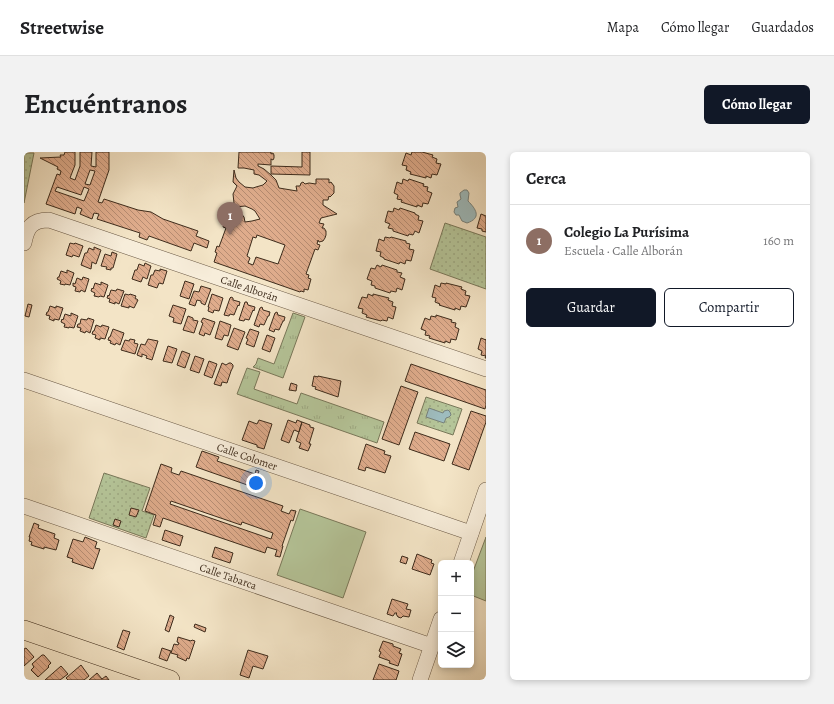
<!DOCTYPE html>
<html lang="es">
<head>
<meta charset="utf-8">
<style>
	:root { --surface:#fff; --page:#f2f2f2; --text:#202124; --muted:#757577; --line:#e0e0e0; --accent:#111827 }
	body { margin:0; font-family:Alegreya,serif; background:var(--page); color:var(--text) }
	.controls { position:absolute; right:12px; bottom:12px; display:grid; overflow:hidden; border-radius:6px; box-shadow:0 2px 6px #0003 }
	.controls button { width:36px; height:36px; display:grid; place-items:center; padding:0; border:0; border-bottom:1px solid var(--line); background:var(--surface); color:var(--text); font:20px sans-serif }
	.you { position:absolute; left:232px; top:331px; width:14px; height:14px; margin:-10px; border:3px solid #fff; border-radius:50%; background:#1a73e8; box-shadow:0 0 0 6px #1a73e833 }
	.badge { display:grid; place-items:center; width:26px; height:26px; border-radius:50%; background:var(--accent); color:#fff; font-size:13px; font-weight:700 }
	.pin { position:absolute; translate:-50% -33px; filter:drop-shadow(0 1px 2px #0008) }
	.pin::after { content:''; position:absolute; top:21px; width:14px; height:12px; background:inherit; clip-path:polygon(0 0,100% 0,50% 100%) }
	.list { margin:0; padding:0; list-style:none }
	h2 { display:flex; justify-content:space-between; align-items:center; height:52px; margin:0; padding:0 16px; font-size:17px }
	h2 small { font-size:13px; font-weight:400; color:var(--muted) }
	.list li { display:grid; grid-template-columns:26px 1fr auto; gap:12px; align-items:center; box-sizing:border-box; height:72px; padding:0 16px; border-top:1px solid var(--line) }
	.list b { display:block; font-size:15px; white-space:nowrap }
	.list p { margin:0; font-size:13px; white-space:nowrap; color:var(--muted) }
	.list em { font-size:13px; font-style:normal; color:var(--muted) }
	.actions { display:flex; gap:8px; padding:12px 16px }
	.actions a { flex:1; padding:9px 0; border:1px solid var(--accent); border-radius:6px; text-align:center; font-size:14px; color:var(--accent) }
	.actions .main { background:var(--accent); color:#fff }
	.icon { flex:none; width:22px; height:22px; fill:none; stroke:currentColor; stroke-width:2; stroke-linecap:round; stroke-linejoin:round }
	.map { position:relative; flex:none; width:462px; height:528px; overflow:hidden; border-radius:6px }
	header { display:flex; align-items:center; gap:24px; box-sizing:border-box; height:56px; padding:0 20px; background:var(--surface); border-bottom:1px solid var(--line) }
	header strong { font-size:19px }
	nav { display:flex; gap:22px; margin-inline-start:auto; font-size:14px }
	.intro { display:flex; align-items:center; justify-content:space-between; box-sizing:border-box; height:96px; padding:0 24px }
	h1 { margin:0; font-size:28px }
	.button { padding:10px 18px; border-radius:6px; background:var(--accent); color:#fff; font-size:14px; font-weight:700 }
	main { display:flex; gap:24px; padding:0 24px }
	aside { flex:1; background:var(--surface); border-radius:6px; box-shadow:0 2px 6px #0003 }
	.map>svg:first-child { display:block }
</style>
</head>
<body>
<header>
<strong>Streetwise</strong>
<nav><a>Mapa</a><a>Cómo llegar</a><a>Guardados</a></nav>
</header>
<div class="intro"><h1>Encuéntranos</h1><a class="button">Cómo llegar</a></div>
<main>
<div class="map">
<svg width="462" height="528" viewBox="0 0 462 528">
	<defs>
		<pattern id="grass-tufts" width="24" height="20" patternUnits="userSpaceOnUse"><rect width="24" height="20" fill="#b5c599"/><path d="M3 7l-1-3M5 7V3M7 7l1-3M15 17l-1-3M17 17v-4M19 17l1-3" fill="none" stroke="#9da983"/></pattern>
		<pattern id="park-dots" width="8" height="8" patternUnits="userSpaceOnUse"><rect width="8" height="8" fill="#b5c599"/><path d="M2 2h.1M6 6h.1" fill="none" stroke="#9da983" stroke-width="1.8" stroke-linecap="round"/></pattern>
		<pattern id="building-back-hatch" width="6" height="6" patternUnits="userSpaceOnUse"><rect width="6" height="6" fill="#dfac8c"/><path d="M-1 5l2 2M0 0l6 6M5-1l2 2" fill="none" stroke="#b68c72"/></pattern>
	</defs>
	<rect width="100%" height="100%" fill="#f3e4c6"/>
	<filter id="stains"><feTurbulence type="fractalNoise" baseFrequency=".005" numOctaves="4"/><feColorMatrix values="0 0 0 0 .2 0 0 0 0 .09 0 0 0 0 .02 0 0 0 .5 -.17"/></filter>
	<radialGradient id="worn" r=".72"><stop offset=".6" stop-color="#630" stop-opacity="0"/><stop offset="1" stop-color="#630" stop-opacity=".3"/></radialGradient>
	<path fill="url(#grass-tufts)" stroke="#79785a" d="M269,161L281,165L259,226L229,215L232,212L234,206L250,212Z
		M223,216L236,220L230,237L273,252L277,241L360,270L353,291L213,242Z"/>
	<path fill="url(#park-dots)" stroke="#79785a" d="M0,1H10L0,51Z
		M421,71L462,85V137L406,117Z
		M402,245L438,257L429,283L393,271Z
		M80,321L126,336L118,359L130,363L122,386L65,366Z"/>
	<path fill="#b5c599" stroke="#79785a" d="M276,357L342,380L319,446L253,423Z
		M462,385V449L447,443V425Z"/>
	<path fill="#9ebcbe" stroke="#77827d" d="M440,38H443L445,41L444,49C452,57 458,66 443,71L438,69L435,63H432L430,60L431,56L434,55L433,50L437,47L436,43V41Z
		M405,256L419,261L420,259L424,258L426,260L427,263L425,265L422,266L420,271L402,265Z"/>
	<path fill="url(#building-back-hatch)" stroke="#3d2b1b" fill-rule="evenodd" d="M41,0H51V13L46,26L51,28L56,14V0H68L67,14L72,15V0H85V18L74,50L78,51L80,47L114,58L127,60L139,67L174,79L172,84L185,89L183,96L170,91L167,99L125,84L123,88L115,85L116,81L73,67L75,62L70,61L68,67L56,62L58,57L53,55L51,62L22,52L33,22L36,23L37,19L33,17L34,15L16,6L37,5L36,3H40ZM66,18L71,19L66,33L61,32ZM33,35L57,43L60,35L65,37L60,49L31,39Z
		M215,0H247V2L249,1L250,3V6L249,8L247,7V13L234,12V14L240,17L247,23L252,28L255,36L273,39L272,34H276L277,31L279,30L281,32L285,31L292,32V27H305V31L307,30L310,34V41L306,45L305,44L304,48H299V53L313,62L297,66L295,71L300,72L298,76H300L302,79V83L301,86L299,89L295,90L294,88L293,92L296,93L294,98L291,97L282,122L285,123L284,126L287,127L284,138L280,137V140L277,139L276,140L190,110L193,101L191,100L193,94L195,95L202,76L199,75L200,72L203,73L208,61L212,59L216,60L220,65L221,70L228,69L236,67L231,59L228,57L221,54L211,55L203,61L201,64L205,54L210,51L209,42L213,34L209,30L210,18L212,26L215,30L221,35L229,36L232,35L239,33L243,29L235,23L230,22V18L220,16H214ZM233,83L261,93L254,112L232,105L229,113L224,111L226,106L223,104L229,85L232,86Z
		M278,0H286V23L247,22V14L278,15Z
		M388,0H398L409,3L408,5L413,7L412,11L417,12L413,23L408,22L407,26L402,24V26L386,22L387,20L382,18L383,14L378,13L382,1L387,3Z
		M379,27L384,29L385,27L400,32L399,34L404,35L403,39L408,41L404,52L399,51L398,55L393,53V55L377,50L378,48L373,47L374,43L370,41L373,30L378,32Z
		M370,56L375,58L376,56L391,61V62L395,64L394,68L399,69L395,81L391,79L389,83L385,82L384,84L369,79V77L364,76L366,72L361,70L364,59L369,60Z
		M457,62L462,64V80L458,79V77L453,76Z
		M361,85L366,86L367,85L382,89V91L386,92L385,97L390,98L387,109L382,108L381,112L376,110L375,112L360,107V106L356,104L357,100L352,99L355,87L360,89Z
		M46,91L50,92L51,91L59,94L55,105L49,103L48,105L42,103Z
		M70,95L77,98L72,112L68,110L67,117L57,113L61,101H63L65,96L70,98Z
		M88,100L93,102L89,116H87V118L82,117L83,115L77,114L81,102L87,104Z
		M121,111L127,114L123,127L119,125L117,130L108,127L111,118H113L115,112L120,114Z
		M353,113L357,115L358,113L373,118V120L378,121L376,125L381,127L378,138L373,136L372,140L367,139L366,141L351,136V134L347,133L348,129L343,127L347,116L351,117Z
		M136,117L143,119L139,132L135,131L133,136L124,133L127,123H129L131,118L136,119Z
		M43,118L50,121L46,133L41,132V133L36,132L37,129L33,127L34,125H35L37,119L43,121Z
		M59,125L65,127L61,140L57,138L56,140L51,139L52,135L49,134V131L51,132L53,126L58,128Z
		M161,129L170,132L165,147L156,144Z
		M77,130L84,133L80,145L76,144L75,145L70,144L71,141L67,139L68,136L69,137L71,131L77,133Z
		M417,131L422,132V131L438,135L437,137L442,139L441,143L446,144L442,155L437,154L436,158L431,156V158L415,153L416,152L411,150L412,146L408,145L411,133L416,135Z
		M177,134L187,137L181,153L177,151V149L173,148L171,154L165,152L170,139L175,140Z
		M93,137L100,139L95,152L91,150V152L85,150L86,147L83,146L84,143L85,144L87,138L92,139Z
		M101,142L105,143L106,142L112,144L111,146L114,148L110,156L105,154V156L97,154Z
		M188,142L199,146L195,159L190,158L189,161L184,159L185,155H184Z
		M344,142L349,144V142L365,146L364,148L369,150L368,154L372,155L369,167L364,165L363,169L358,168L357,169L342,165L343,163L338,161L339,157L334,156L338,145L343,146Z
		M207,145L209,146V148L216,150L215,154L214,153L210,163L206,162L205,164L200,163L206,146Z
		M221,150H223L224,153L231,155L230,159L229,158L225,168L221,167L220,169L215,168Z
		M4,152L8,153L5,165L1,164Z
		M149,153L162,157L157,172L149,170L150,166L145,164Z
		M26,154L32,156V154L39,156L35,168L30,167V169L25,167L26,164L22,163L23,160H24Z
		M238,155L239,158L246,160L245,164H244L240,173L236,172L235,175L230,173L236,156Z
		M253,160L254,163L261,165L260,169H259L255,178L251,177L250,180L245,178L251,161Z
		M47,161L54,164L50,176L45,175V176L40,175L41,172L37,170L38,167L39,168L41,162L47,164Z
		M412,163L428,168L427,170L432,171L431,175L435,177L432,188L427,187L426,191L421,189V191L405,186L406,184L401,183L402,179L397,177L401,166L406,168L407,164L412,165Z
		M164,164L169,166V168L174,169L170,181L159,178Z
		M64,166L70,168L66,181L62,179L61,181L56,179L57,176L53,175L54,172H56L57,167L63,168Z
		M179,166L191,170L186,183L181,181L180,184L175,182L179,171L177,170Z
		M196,169L207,173L204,184L200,183L198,188L191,186Z
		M72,173L77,175L78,173L85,175L81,187L76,186V188L71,186L72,183L68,182L69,179H70Z
		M210,176L221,180L214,198L203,194Z
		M89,177L100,181L96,193L92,191L91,193L86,191L87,189L84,188L85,185H86Z
		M226,177L235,180L230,195L222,192L224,187L222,186Z
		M243,183L251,186L246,200L238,197Z
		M457,186L462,188V187V206H461L462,204L457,203L458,199L454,197Z
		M106,187L111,188L110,191L114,192L111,202L97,198L101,188L105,189Z
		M124,187L134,189L128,208L122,206L123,204L118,202V205L113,203L117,192L121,193Z
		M144,194L153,197L148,211L139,209Z
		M158,199L166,202L161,216L153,213Z
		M171,204L180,207L175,221L166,218Z
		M185,209L193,212L188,226L180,223Z
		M198,211L202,213L205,211H207L209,213V215L207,219L203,231L198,230L197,234L190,232Z
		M387,212L462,238V253L461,257L381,229Z
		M290,224L294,225V224L317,229L314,245L291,237L292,235L288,234Z
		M267,231L273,233L272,239L265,238Z
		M377,234L394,240L375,293L358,287Z
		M447,259L462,264V270L445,318L428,312Z
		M235,268L248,272L240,297L233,295V293L218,288L225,269L233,272Z
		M264,268L272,271L273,268L278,270L275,280L270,278L265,291L257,288Z
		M278,270L286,273V275L290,276L285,292H287L284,299L275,296L277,291L272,289Z
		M391,280L426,292L420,309L385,297Z
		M342,292L361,299L360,302L367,304L361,321L342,315L341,319L334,317Z
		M178,299L195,305L193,309L231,322L232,318L235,319L229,335L172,315Z
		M137,312L148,316L147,320L149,321L155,323L157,319L259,354L257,359L265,362L267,358L272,359L269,369L267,368L258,394H259L256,405L251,404L253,398L243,395L241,401L139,366L136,375L129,373L132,363L121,359ZM147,349L217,373L218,370L249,381L247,387L146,352Z
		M107,356L115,358L112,365L105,363Z
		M91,367L97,369L95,375L89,373Z
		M10,371L15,373L14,376L31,382L30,386L35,388L32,398L20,395V397L7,393L8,390L5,389L6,385H5Z
		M141,378L159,384L156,394L138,388Z
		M61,385L73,390L71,396L76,397L69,417L48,410L49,407L43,405L49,387L59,390Z
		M191,395L209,401L206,411L188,405Z
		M393,402L408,408L407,411L410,412L406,423L388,417Z
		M378,404L384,406L382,412L376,410Z
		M368,447L384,452L382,457L387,458L385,465L379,464L377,466L374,465L372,462L373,461H371L369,464L363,462Z
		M146,463L150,465L145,480L141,478Z
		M171,472L182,476L181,480L170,475Z
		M99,478L106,480L100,498L93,495Z
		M154,485L167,489L168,488L171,489L165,507L163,506L162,509L153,505L154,503L147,501L150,492L154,493L155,491L153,490Z
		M359,489L369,492V494L377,497L375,501L378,502L374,514L365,511L366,509L355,505L357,500L355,499Z
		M2,496L10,505L0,514V497Z
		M138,496L147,499L143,509L135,506Z
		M224,498L244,504L239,517L229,514L225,526L216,523Z
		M18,503H20L27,511L24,514L25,515L14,525L7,518L10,515L8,512Z
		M355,512L375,519L372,528H349Z
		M57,513L65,524L60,528H44L42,526Z
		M37,514L44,522L36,528H21Z
		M73,521L78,527L82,524L85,528H65Z"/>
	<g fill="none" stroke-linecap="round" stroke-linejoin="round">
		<g stroke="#6a5946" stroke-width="16">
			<g id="minor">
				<path id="s1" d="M0,91C3,76 7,68 25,68L462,217"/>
				<path id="s2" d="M0,228L447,381"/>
				<path id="s3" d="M0,354L408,494"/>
				<path d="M437,411L462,338"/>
				<path d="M396,528L417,467"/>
			</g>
		</g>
		<g stroke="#3d2b1b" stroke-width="20">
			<path id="major" d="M0,478L146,528"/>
		</g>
		<use href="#minor" stroke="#f7edda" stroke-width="15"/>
		<use href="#major" stroke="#f3e4c6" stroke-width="19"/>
	</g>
	<g text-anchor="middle" stroke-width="3.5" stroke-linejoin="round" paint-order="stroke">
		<g font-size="11" fill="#3d2b1b" stroke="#f7edda">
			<text dy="4" stroke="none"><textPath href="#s1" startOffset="250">Calle Alborán</textPath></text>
			<text dy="4" stroke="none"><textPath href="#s2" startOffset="236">Calle Colomer</textPath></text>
			<text dy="4" stroke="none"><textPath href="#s3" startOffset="216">Calle Tabarca</textPath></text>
		</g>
	</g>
	<rect width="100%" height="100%" filter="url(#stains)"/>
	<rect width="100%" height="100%" fill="url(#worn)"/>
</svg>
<div class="controls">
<button>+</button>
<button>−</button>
<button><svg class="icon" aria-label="layers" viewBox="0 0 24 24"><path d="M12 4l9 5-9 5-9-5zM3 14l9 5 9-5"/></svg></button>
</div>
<div class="you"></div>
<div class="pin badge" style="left:206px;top:83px;background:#8d6e63">1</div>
</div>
<aside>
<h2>Cerca<small></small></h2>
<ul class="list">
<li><span class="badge" style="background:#8d6e63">1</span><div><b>Colegio La Purísima</b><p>Escuela · Calle Alborán</p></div><em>160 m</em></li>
</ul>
<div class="actions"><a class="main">Guardar</a><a>Compartir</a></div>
</aside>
</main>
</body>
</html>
